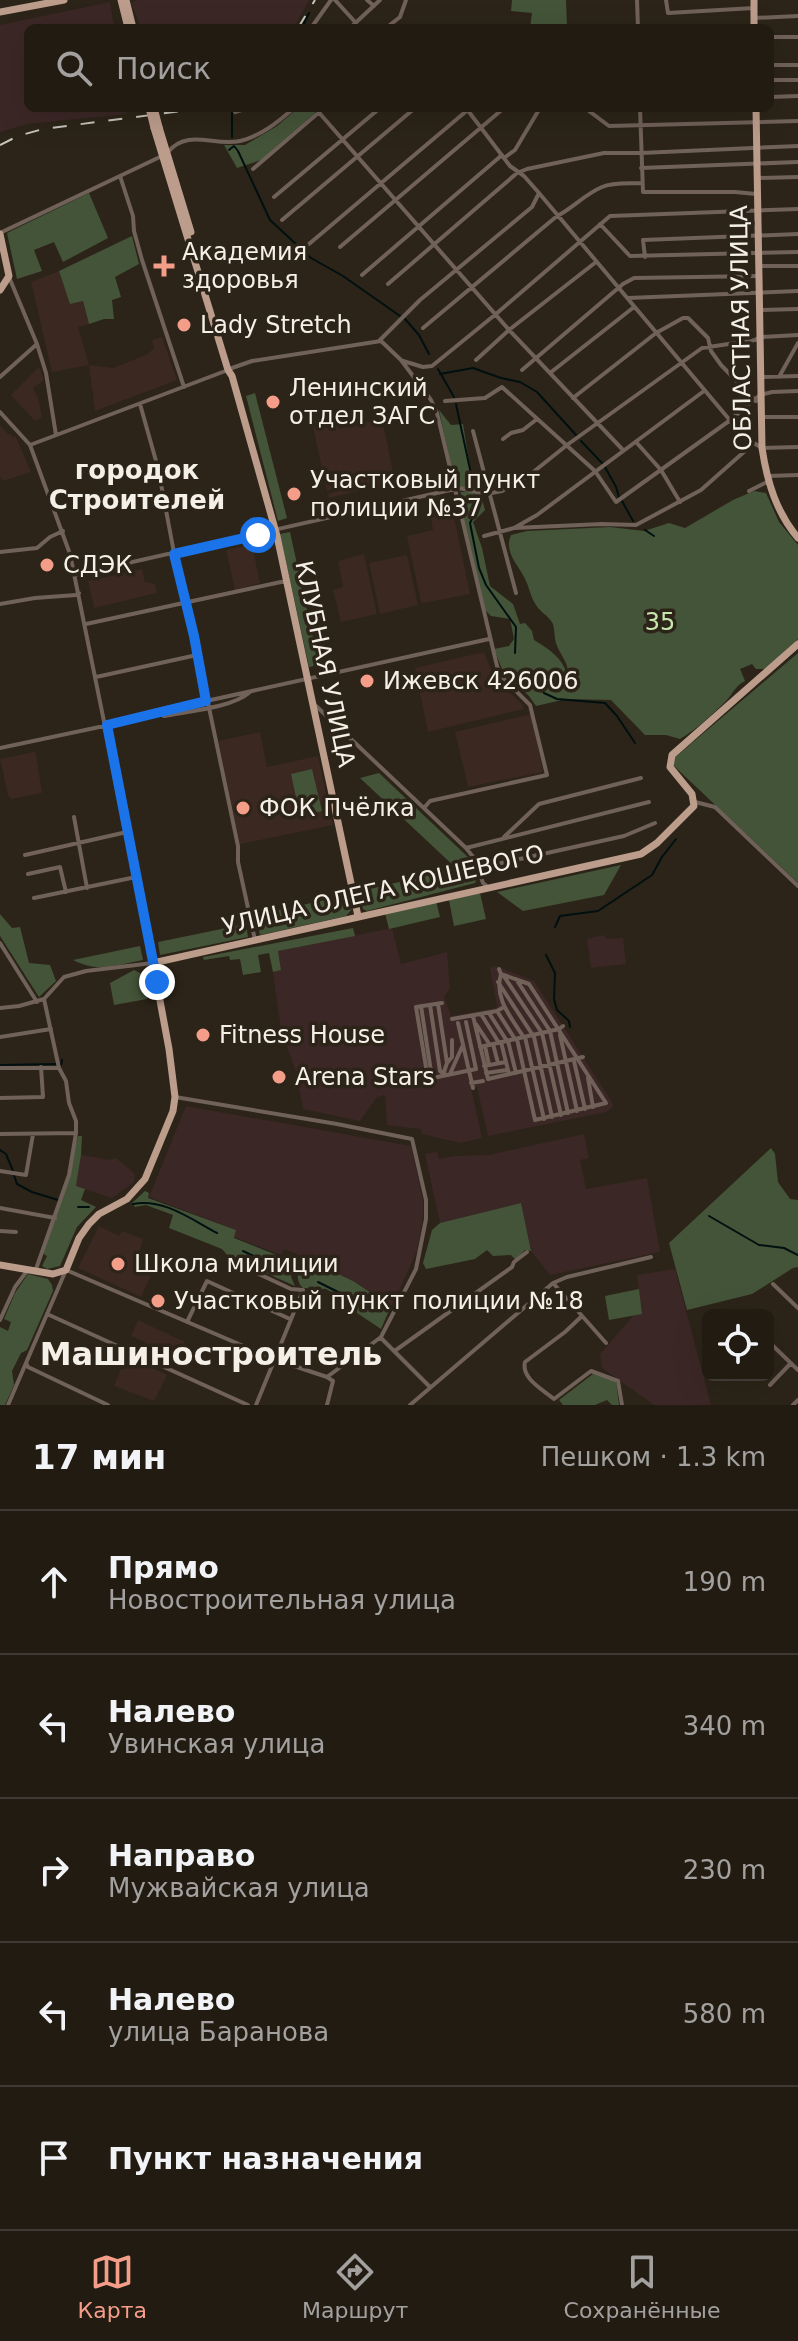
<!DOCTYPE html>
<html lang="ru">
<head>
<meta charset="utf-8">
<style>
	:root { --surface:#211b12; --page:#29241b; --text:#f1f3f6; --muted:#a2a19f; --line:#3e3932; --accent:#f49e8a }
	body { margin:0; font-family:"DejaVu Sans",sans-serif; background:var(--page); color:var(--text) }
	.controls { position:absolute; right:24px; bottom:24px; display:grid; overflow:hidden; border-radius:12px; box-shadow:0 8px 32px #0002 }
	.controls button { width:72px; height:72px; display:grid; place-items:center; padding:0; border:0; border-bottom:2px solid var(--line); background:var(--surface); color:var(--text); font:40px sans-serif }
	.stop { position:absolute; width:24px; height:24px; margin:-18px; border:6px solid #1a73e8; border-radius:50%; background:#fff }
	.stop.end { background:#1a73e8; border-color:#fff; box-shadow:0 2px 8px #0008 }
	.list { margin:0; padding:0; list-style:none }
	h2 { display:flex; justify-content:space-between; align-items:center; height:104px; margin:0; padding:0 32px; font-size:34px }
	h2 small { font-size:26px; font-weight:400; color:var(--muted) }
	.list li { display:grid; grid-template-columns:52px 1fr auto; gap:24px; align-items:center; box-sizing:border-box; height:144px; padding:0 32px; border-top:2px solid var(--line) }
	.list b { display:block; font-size:30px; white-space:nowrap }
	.list p { margin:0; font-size:26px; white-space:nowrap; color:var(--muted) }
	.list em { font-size:26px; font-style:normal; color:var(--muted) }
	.icon { flex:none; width:44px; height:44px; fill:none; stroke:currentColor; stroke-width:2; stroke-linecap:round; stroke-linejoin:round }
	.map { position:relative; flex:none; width:798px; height:1405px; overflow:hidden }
	.search { position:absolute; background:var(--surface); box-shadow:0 8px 32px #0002; left:24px; right:24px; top:24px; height:88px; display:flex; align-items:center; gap:20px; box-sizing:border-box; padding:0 28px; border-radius:12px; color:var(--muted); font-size:30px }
	.sheet { height:824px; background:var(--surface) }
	nav { display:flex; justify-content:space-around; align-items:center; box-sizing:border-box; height:112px; border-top:2px solid var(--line); background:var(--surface); font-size:22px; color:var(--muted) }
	nav a { display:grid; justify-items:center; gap:4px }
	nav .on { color:var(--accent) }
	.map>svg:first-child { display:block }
</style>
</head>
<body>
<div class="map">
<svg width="798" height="1405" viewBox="0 0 798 1405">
	<rect width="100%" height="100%" fill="#2c2418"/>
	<path fill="#3b2726" d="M138,0H309L294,28H141L131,3Z
		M110,2L114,28H28V108H125L126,114L28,124L0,132V25Z
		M392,928L401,964L447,952L450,988L444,997L451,1016L496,1008L497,1006L490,968L496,966L534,981L612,1102L613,1107L606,1112L488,1136L477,1087L471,1088L482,1138L460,1143L422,1134L421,1129L387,1125L385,1095L377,1097L360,1121L303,1109L297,1075L281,1030L273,972L281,970L278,951Z
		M603,935L607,939L623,938L626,964L591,968L587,939Z
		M186,1106L411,1146L423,1201V1217L417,1251L392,1306L353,1281L301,1256L284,1249L281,1255L234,1237L236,1230L149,1197Z
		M584,1134L589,1158L580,1160L586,1189L647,1178L660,1252L550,1275L531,1251L521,1203L440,1223L425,1154L437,1152L439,1159L453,1156L489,1155Z
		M81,1155L110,1160L116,1158L135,1174L134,1182L112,1198L76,1186Z
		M675,1269L711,1405H654L602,1368L600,1354L634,1315L642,1313L637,1275Z"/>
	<path fill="#3a2821" d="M59,271L70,303L83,301L89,324L78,327L89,365L113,368L148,354L154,348L152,340L162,337L177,380L95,411L89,365L52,372L31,282Z
		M39,367L44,380L33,388L39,401L42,418L35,421L11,395Z
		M382,419L395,482L329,498L328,494L334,492L333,489L327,491L313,427L337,423L339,429Z
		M0,426L8,434L12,435V437H16L31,472L3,481L0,476Z
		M451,502L470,594L423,603L421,602L407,536L433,530L429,507Z
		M252,544L260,583L235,590L226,550Z
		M364,554L377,614L341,622L333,590L343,587L338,561Z
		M407,555L418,605L380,614L369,563Z
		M142,569L145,582L155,584L157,593L94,608L88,581Z
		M484,652L495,679L522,704L524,709L428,732L415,668Z
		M531,714L543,772L468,787L455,732Z
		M260,732L267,767L318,756L333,825L240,844L218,741Z
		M34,752L36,754L42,793L11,799L8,795L0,759Z
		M99,1226L119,1236L122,1231L143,1239L140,1251L158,1260L141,1297L78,1268Z
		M138,1320L185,1342L171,1369L139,1355L145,1342L131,1336Z
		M132,1358L167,1375L154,1401L114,1386L121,1369H126Z"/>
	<path fill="#445438" d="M512,0H566L567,28H530L532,13L511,11Z
		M298,108H311L316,112L261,160L237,168L224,145H245L277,126Z
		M89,193L108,238L63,262L54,242L34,250L42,271L17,279L7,233Z
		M132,236L139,264L115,277L121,297L112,300L114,319H104L89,324L83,301L70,304L59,271Z
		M255,393L287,518L278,521L246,396Z
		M439,410L451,425L463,424L471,473L478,483L480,491L455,486Z
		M754,491L766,493L779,522L798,545V639L765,669H756L752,664L740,669L745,681C736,685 733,693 727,700C713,714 697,729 680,739L666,735H645L611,700L566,699L536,706L529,696L504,674L494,649L509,646L514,639L510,619L491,616L484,609L462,521C465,510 466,502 460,492H470L481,496L485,510L473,522L482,548L490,586L513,604L520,624L525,623L532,631L534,640C549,649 566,660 567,678C571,664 560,656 556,643C554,637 555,631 553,624C549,616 541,613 536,605C531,598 530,590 526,581C520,566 503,553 511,535L527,531L610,527L644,531L669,523L685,528L733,500Z
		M290,532L319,665L309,667L280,534Z
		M798,653V883L673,765V759Z
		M312,769L322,811L300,816L291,774Z
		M379,773L470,859L477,878L475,883L367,911L363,909L359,891L457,869L360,778Z
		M621,865L604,895L523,911L497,892Z
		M480,893L486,919L454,926L449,900Z
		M349,895L352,909L346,916L260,935L255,915Z
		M436,901L440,917L389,929L385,913Z
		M0,914L12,928L20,927L29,963L50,965L56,981L39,997L0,936Z
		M246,924L248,937L160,955L158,942Z
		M353,928L355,936L278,951L281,970L273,972L269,953L258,955L261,972L243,975L240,959L230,960L229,956L204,960L203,957Z
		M140,946L143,960C117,965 98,973 73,960Z
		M134,970L142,974L147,999L114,1005L110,983Z
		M78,1136H82L81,1155L76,1186L85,1189L81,1200L96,1207L77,1227L60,1266L47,1269L42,1266L47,1256L42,1253L63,1193Z
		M771,1148L775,1154L778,1182L790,1199L798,1200V1267L793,1268L752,1294L687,1310L669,1243Z
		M145,1191L149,1193L148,1198L236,1230L234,1238L284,1258L282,1263L294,1268L291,1277L295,1286L228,1256L222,1249L169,1228L173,1215L146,1205L135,1207L132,1203Z
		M521,1203L531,1251L525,1250L516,1260L511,1255L493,1256L487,1250L475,1259L426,1269L423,1263L432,1230L440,1223Z
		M309,1263H315L353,1281L391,1306L381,1329L357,1313L354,1305L326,1289L303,1288C297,1282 297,1277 299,1268Z
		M28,1274L48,1279L52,1285L53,1291L27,1350L21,1353L12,1371L14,1385L5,1405H0V1327L8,1331L11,1322L4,1319L15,1293Z
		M639,1289L642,1314L609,1320L605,1296Z
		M593,1374L616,1381L619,1405H612L607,1400L595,1405H563L559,1400Z"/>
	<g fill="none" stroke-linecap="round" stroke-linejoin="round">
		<path stroke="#001011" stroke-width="2" d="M302,28L309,13
			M232,137V111L237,108
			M229,150L234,146L238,151L270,220L311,258L343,276L400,316
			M405,319L419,335L429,354
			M438,369L454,397
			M440,374L473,368L501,378L520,382L537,392L576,435
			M456,404L471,474L475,482
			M581,441L602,463
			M605,467L616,487L619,497
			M622,501L633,521
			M474,515L470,523L479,568L486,585L516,627L515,653
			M645,530L654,536
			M534,679L544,693L557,699L605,703L617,716L635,743
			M555,927L560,916L598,911L652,875L662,857L676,839
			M546,955L555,973L554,999L557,1010L569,1021L570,1027
			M0,1065L56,1064
			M61,1065L62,1060
			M0,1150L6,1154L13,1171
			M14,1175L17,1184L32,1192L58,1200
			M133,1204C164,1198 192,1220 217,1233
			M78,1207H89
			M709,1216L759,1245L784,1248L798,1255
			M243,1251L286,1271
			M318,1282L358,1302"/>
		<path stroke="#706159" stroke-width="4" d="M335,0L356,23
			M367,0L374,6
			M637,0L638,28
			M666,0L668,13L754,8
			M754,18L798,16
			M311,28L331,0
			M350,28L380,0
			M386,28L400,17L406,0
			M770,37H798
			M770,65H798
			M770,80H798
			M770,97L798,96
			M315,108L509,330L623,450
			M466,108L510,166L524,176L539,193L744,437L762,448L798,447
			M585,108L609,126L798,121
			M640,108L643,192H735L756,194
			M235,112L248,108
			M168,152C188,128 215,147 240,141C261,136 278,122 294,108
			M504,158L515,150L540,108
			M641,168L798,162
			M253,169L324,108
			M120,176L133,216L134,231L142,260L184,387
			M758,178L798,177
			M274,197L380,108
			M282,220L415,108
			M600,224L630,256L798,252
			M0,233L162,156
			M309,244L470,108
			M340,247L504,108
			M645,257L643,240L798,234
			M760,266H798
			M362,275L502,155
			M9,277L37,344L46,373L56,435
			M388,284L517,173L527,169L604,153H641L798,146
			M628,298L798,291
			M760,310L798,309
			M423,328L557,216C573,208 585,194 602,187C614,182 629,184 642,183
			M380,340L420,300L532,207L539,193
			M476,360L509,330L596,262
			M403,361L423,367L432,366L496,314L610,216L798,209
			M232,368L252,361L381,341L401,360L431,400L437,413L497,666L501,676L530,705L547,775L430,801L424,808
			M522,370L623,284L634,278L759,276
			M550,373L634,307
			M0,377L37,344
			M760,377L798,376
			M779,377L798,343
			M573,398L656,333L683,318H688L708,338L711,351L721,365L756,401
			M445,401L485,398L502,387L595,471L616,502L729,421L760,395L772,392L798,391
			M140,404L158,468L175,558L194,636L238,846V862L255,940
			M0,412L30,445L70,554L153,963L86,971L64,977L44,999L19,1006L0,1008
			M760,417H798
			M473,431L516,593
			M503,439L511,433L523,430L537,419
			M636,442L661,470L680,502
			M30,445L228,370
			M768,476L798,475
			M749,491L769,481
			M514,528L602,524L636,525L701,490L754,443
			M484,536L514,528L537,515L704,391
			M0,552L37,548L50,537L63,531
			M75,575L459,488L486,494L502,491L532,473L567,445L702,348L755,340L760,337L798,335
			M0,604L35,598L76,595L79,593
			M86,624L281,582H287
			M96,677L197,655
			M315,705L466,848L474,858L483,883L488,887
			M158,712L164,716C188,711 232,708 250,692
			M0,748L123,722L156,712L489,639
			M695,802L715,807L798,886
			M74,817L87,888
			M504,837L539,804L641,778
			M466,848L649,802
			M25,855L127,832
			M479,868L624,836L655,823
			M28,874L60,867L66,892
			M34,898L136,877
			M0,943L37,1002
			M499,969L501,974L529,984L606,1103L535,1120L517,1039
			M501,974C494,998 510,1016 523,1036
			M503,975L542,1033L561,1115
			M516,979L550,1031L568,1113
			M498,982L534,1037L552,1117
			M442,1003L416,1007L428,1079L476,1069L466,1022
			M438,1004L447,1063L444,1072
			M430,1005L440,1071L446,1075
			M421,1006L432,1078
			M497,1011L515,1039
			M489,1013L507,1041
			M481,1014L499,1043
			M473,1016L488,1079L583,1057
			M452,1019L497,1011L504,1007
			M458,1023L473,1088
			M476,1024L490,1045
			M560,1035L577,1111
			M0,1037L51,1029
			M525,1037L544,1119
			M508,1041L516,1073
			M501,1042L509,1074
			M493,1044L498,1063
			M485,1046L489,1065
			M480,1047L559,1029L563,1026
			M574,1061L585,1109
			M447,1063L452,1057V1040
			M484,1066L506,1062
			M0,1068H59
			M486,1073L507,1070
			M450,1074L462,1047
			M588,1078L593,1107
			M471,1083L483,1081
			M175,1097L337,1124L412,1139L426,1200V1219L416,1269L381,1337L327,1377
			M0,1098L43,1097L41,1067
			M0,1134L76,1133
			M0,1171L26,1175L33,1134
			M0,1208L55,1218
			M0,1231L16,1232
			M231,1261L291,1289L303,1290L256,1405
			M36,1269L69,1175L76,1133V1121L69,1103L66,1081L59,1068L44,999
			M553,1283L606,1343
			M773,1284L798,1308
			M47,1314L248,1405
			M582,1316L565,1332L525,1362C521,1378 542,1389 554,1399L591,1371L618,1381L622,1405
			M0,1320L15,1287L27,1271
			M187,1322L207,1281L290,1319
			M381,1338L430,1387
			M768,1341L798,1370
			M396,1350L512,1267L514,1262L527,1252
			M770,1385L791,1363
			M8,1405L26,1363
			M108,1405L28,1367L26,1363L66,1270L276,1360L327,1377L333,1381L327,1405
			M410,1405L553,1283L567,1277L651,1257
			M793,1405L798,1400"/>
		<path stroke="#bc9d8c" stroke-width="7" d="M121,0L128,28
			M126,0L133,28
			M754,0V28
			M0,12L64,0
			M756,108L762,448C767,481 776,512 798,538
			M159,127L191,232
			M154,128L228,370L232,376L277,536L358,916
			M0,234L9,276L0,290
			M0,1265L53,1274L66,1270L79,1238L89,1224L99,1214L127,1199L145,1179L173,1111L175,1097L169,1049L153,963L641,854L657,843L694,806L692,794L670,767L672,755L798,644"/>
		<path stroke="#c9c4bb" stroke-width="2" stroke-dasharray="14 14" stroke-linecap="butt" d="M298,28L315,0
			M0,145L18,136L43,129L205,108"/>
		<path stroke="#bc9d8c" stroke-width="7" d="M149,108L154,128
			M154,108L159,127"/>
	</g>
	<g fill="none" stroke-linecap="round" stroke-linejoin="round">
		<path stroke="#1a73e8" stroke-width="10" d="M157,982L107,725L206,701L194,636L174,554L258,535"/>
	</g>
	<g fill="#f49e8a" stroke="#2c2418" stroke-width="3">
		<path d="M160 254h8v8h8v8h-8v8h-8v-8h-8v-8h8z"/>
		<circle cx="184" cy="325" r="8"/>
		<circle cx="273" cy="402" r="8"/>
		<circle cx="294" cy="494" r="8"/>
		<circle cx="47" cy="565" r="8"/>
		<circle cx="367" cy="681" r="8"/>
		<circle cx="243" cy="808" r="8"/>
		<circle cx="203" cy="1035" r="8"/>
		<circle cx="279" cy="1077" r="8"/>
		<circle cx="118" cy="1264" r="8"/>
		<circle cx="158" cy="1301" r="8"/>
	</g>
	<g text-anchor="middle" stroke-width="7" stroke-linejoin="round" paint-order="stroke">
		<g font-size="24" fill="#f4efe7" stroke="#2c2418" text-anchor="start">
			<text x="182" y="260">Академия<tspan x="182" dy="28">здоровья</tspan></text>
			<text x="200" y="333">Lady Stretch</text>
			<text x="289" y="396">Ленинский<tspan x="289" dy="28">отдел ЗАГС</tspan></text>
			<text x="310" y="488">Участковый пункт<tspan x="310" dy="28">полиции №37</tspan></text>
			<text x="63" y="573">СДЭК</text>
			<text x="383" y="689">Ижевск 426006</text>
			<text x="259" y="816">ФОК Пчёлка</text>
			<text x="219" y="1043">Fitness House</text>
			<text x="295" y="1085">Arena Stars</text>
			<text x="134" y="1272">Школа милиции</text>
			<text x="174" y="1309">Участковый пункт полиции №18</text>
		</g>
		<g font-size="24" fill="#f4efe7" stroke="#2c2418">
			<text transform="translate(741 328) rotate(-91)" y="8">ОБЛАСТНАЯ УЛИЦА</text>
			<text transform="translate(325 664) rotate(78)" y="8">КЛУБНАЯ УЛИЦА</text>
			<text transform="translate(383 890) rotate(-13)" y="8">УЛИЦА ОЛЕГА КОШЕВОГО</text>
		</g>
		<g font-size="24" fill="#c6e6ae" stroke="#2c2418">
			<text x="660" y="630">35</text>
		</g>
		<g font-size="26" font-weight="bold" fill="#f4efe7" stroke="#2c2418">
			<text x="137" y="479">городок<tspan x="137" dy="30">Строителей</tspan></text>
		</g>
		<g font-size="32" font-weight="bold" fill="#f4efe7" stroke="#2c2418">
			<text x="211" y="1365">Машиностроитель</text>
		</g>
	</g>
</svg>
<div class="controls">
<button><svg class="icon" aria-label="locate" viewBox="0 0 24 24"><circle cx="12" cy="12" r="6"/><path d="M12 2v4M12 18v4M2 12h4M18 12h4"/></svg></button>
</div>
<div class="stop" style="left:258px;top:535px"></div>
<div class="stop end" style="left:157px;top:982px"></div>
<div class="search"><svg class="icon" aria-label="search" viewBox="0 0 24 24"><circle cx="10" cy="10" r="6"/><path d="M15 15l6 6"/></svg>Поиск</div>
</div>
<section class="sheet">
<h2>17 мин<small>Пешком · 1.3 km</small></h2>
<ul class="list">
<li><svg class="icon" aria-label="ahead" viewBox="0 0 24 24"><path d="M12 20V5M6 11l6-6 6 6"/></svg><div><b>Прямо</b><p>Новостроительная улица</p></div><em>190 m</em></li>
<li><svg class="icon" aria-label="left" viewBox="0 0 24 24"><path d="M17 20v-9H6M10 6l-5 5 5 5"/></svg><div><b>Налево</b><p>Увинская улица</p></div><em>340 m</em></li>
<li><svg class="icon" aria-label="right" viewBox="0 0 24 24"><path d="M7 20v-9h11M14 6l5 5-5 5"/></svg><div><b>Направо</b><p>Мужвайская улица</p></div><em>230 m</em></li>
<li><svg class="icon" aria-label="left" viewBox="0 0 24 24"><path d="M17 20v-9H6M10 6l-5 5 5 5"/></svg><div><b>Налево</b><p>улица Баранова</p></div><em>580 m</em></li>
<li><svg class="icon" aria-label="arrive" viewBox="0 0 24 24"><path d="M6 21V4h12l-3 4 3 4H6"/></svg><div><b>Пункт назначения</b></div></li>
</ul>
</section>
<nav>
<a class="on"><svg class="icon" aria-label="map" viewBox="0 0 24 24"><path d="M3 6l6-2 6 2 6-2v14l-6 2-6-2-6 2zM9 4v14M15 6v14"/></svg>Карта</a>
<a><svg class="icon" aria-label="directions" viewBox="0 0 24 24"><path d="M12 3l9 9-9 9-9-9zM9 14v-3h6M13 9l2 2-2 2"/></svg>Маршрут</a>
<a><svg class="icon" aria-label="saved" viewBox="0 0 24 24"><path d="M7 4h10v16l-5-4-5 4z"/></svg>Сохранённые</a>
</nav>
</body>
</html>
